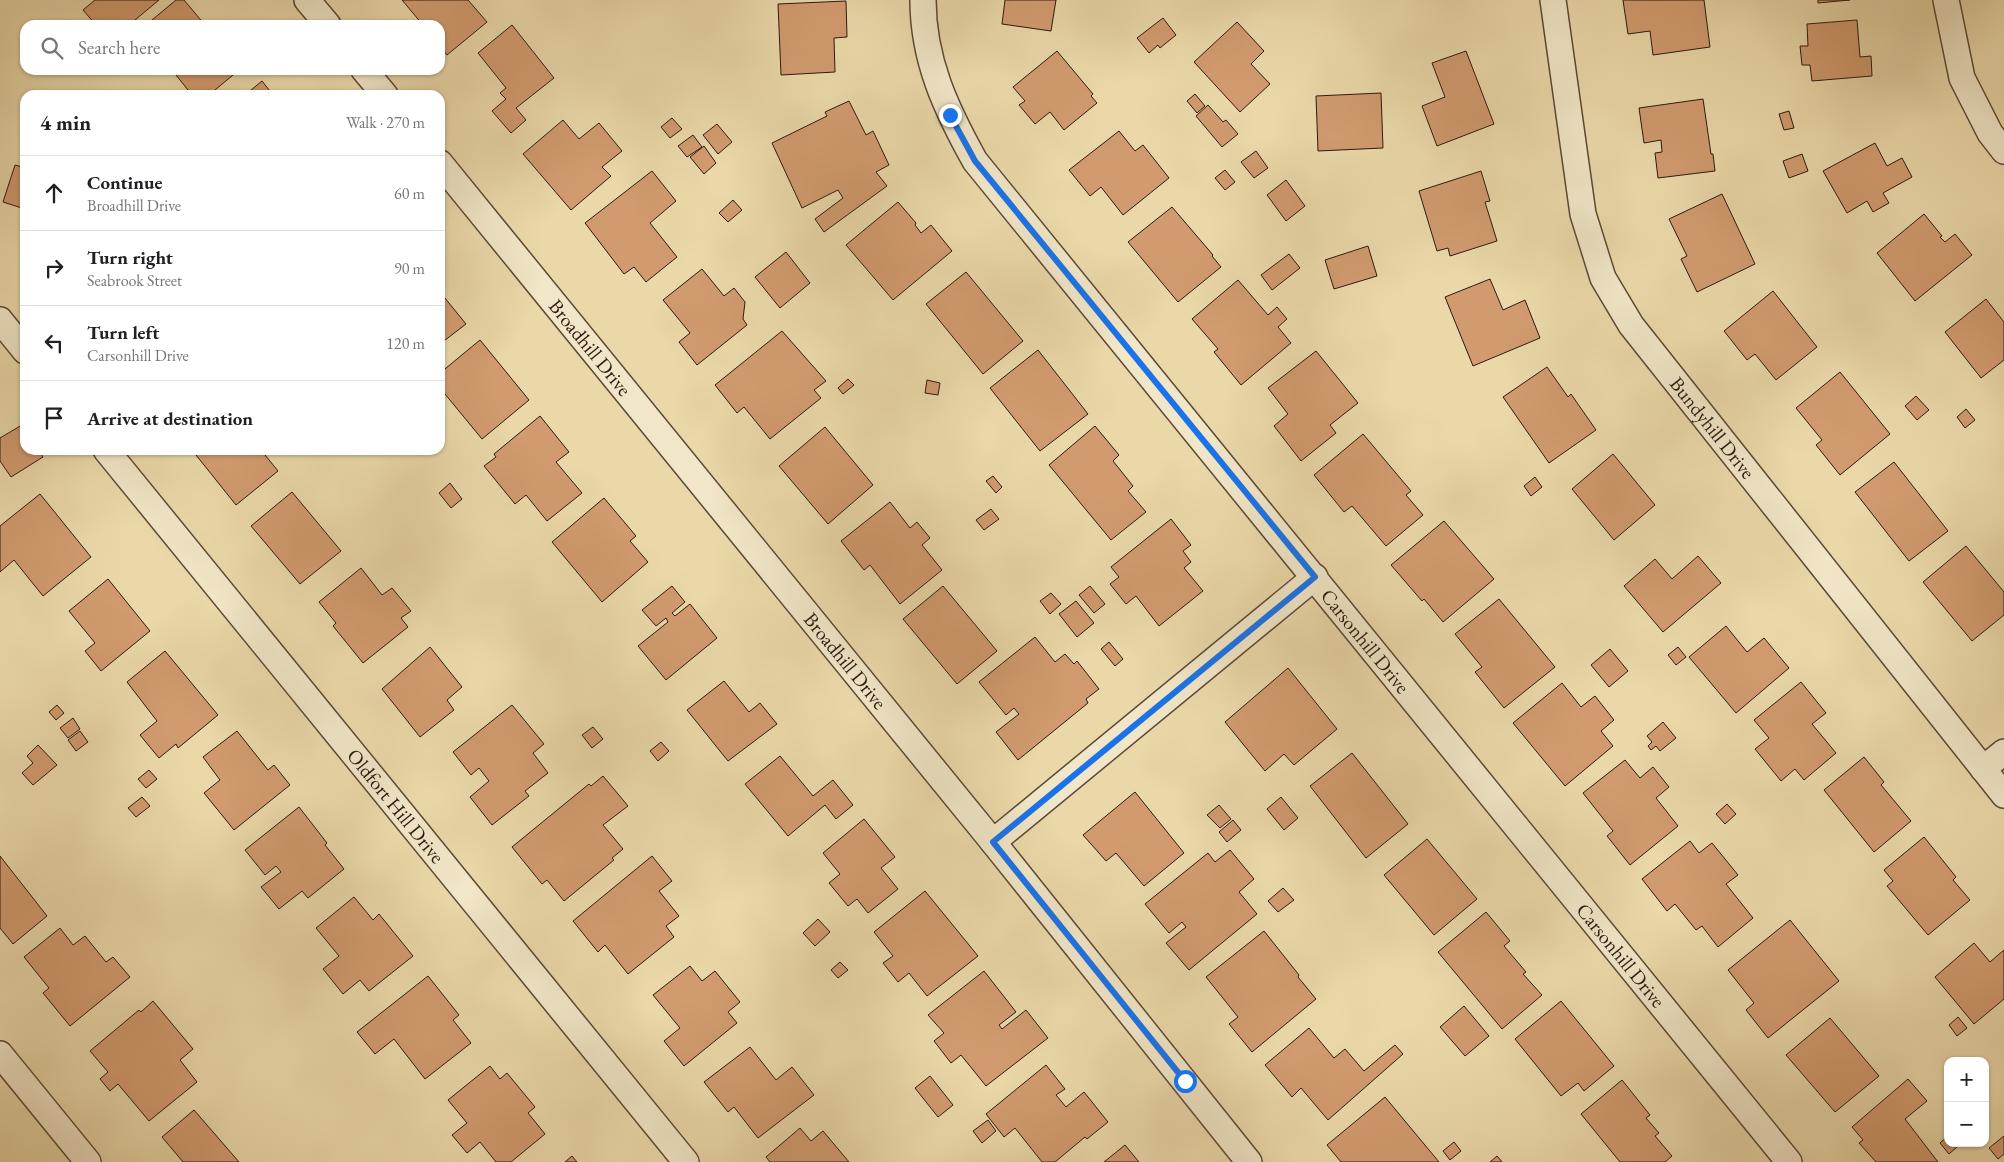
<!DOCTYPE html>
<html lang="en">
<head>
<meta charset="utf-8">
<style>
	:root { --surface:#fff; --page:#f6f6f6; --text:#202124; --muted:#757577; --line:#e0e0e0 }
	body { margin:0; font-family:"EB Garamond",serif; background:var(--page); color:var(--text) }
	.controls { position:absolute; right:15px; bottom:15px; display:grid; overflow:hidden; border-radius:10px; box-shadow:0 1px 4px #0004 }
	.controls button { width:45px; height:45px; display:grid; place-items:center; padding:0; border:0; border-bottom:1px solid var(--line); background:var(--surface); color:var(--text); font:25px sans-serif }
	.stop { position:absolute; width:15px; height:15px; margin:-11px; border:4px solid #1a73e8; border-radius:50%; background:#fff }
	.stop.end { background:#1a73e8; border-color:#fff; box-shadow:0 1px 5px #0008 }
	.list { margin:0; padding:0; list-style:none }
	h2 { display:flex; justify-content:space-between; align-items:center; height:65px; margin:0; padding:0 20px; font-size:21px }
	h2 small { font-size:16px; font-weight:400; color:var(--muted) }
	.list li { display:grid; grid-template-columns:32px 1fr auto; gap:15px; align-items:center; box-sizing:border-box; height:75px; padding:0 20px; border-top:1px solid var(--line) }
	.list b { display:block; font-size:19px; white-space:nowrap }
	.list p { margin:0; font-size:16px; white-space:nowrap; color:var(--muted) }
	.list em { font-size:16px; font-style:normal; color:var(--muted) }
	.icon { flex:none; width:28px; height:28px; fill:none; stroke:currentColor; stroke-width:2; stroke-linecap:round; stroke-linejoin:round }
	.map { position:relative; flex:none; width:2004px; height:1162px; overflow:hidden }
	.search { position:absolute; background:var(--surface); box-shadow:0 1px 4px #0004; left:20px; top:20px; width:425px; height:55px; display:flex; align-items:center; gap:12px; box-sizing:border-box; padding:0 18px; border-radius:15px; color:var(--muted); font-size:19px }
	.panel { position:absolute; background:var(--surface); box-shadow:0 1px 4px #0004; left:20px; top:90px; width:425px; height:365px; border-radius:15px }
	.map>svg:first-child { display:block }
</style>
</head>
<body>
<div class="map">
<svg width="2004" height="1162" viewBox="0 0 2004 1162">
	<rect width="100%" height="100%" fill="#ead8a9"/>
	<filter id="stains"><feTurbulence type="fractalNoise" baseFrequency=".004" numOctaves="4"/><feColorMatrix values="0 0 0 0 .2 0 0 0 0 .09 0 0 0 0 .02 0 0 0 .5 -.17"/></filter>
	<radialGradient id="worn" r=".72"><stop offset=".6" stop-color="#630" stop-opacity="0"/><stop offset="1" stop-color="#630" stop-opacity=".3"/></radialGradient>
	<path fill="#d19b6f" stroke="#2c1911" d="M95,0H159L129,25H96L83,10Z
		M176,0H184L205,25H146Z
		M402,0H468L487,22L447,55L440,46V25H423Z
		M1005,0H1056L1051,31L1002,24Z
		M1623,0H1704L1710,47L1653,55L1650,31L1628,34Z
		M1818,0H1850L1818,3Z
		M846,1L847,37L834,38L835,72L781,75L778,4Z
		M1163,18L1176,35L1160,48L1158,45L1149,53L1137,38Z
		M1857,20L1860,57L1871,56L1872,76L1812,81L1810,65H1802L1800,46H1808L1807,24Z
		M1237,22L1264,51L1251,64L1270,84L1240,112L1194,62Z
		M512,25L554,78L516,108L526,120L511,133L492,111L506,99L500,93L506,88L478,53Z
		M1057,51L1093,94L1091,96L1097,103L1064,130L1050,112L1035,124L1019,105L1025,101L1013,87Z
		M1466,51L1494,124L1437,146L1422,106L1445,97L1432,63Z
		M172,70H239L209,95H192Z
		M262,81L273,95H245Z
		M1381,93L1383,148L1318,151L1316,96Z
		M1195,94L1205,106L1197,113L1187,101Z
		M1703,99L1711,154H1713L1715,171L1658,178L1655,153L1662,152L1661,140L1644,143L1639,108Z
		M849,101L866,135L873,131L889,165L876,172L887,186L824,232L815,219L843,198L838,190L802,208L772,143L827,116L825,112Z
		M1208,105L1223,122L1226,120L1238,134L1222,147L1196,116Z
		M1789,111L1794,128L1784,130L1779,114Z
		M672,118L682,129L670,138L661,127Z
		M563,120L579,139L599,123L622,151L602,167L611,176L571,210L523,154Z
		M717,124L732,142L718,154L703,135Z
		M1119,131L1135,151L1143,145L1169,178L1123,215L1101,187L1090,196L1069,170Z
		M693,135L702,147L687,157L678,146Z
		M1875,143L1887,166L1902,158L1912,177L1883,193L1889,203L1873,212L1867,201L1847,213L1823,171Z
		M704,146L716,163L704,174L690,157Z
		M1256,151L1268,168L1254,178L1241,162Z
		M1802,154L1808,171L1789,178L1783,161Z
		M25,157V209L3,202L15,165L22,167Z
		M1225,170L1235,182L1225,190L1215,178Z
		M652,171L676,201L650,223L677,257L646,282L634,267L624,274L585,223Z
		M1481,171L1490,201L1485,202L1497,241L1450,256L1448,248L1437,251L1419,191Z
		M1286,180L1305,206L1286,221L1267,195Z
		M1722,194L1755,264L1697,292L1681,259L1687,256L1669,219Z
		M733,200L742,210L728,222L719,213Z
		M898,202L916,223L915,225L921,233L931,225L952,251L893,300L846,245Z
		M1172,207L1213,255L1212,256L1221,267L1178,302L1128,242Z
		M1924,214L1942,236L1940,237L1945,242L1955,234L1972,255L1915,301L1877,253Z
		M1368,246L1377,276L1334,289L1325,260Z
		M786,252L810,283L780,308L755,277Z
		M1289,254L1300,268L1272,290L1261,275Z
		M702,269L724,296L734,288L745,302L743,319L747,325L697,365L679,342L690,333L663,300Z
		M966,272L1023,341L983,374L926,304Z
		M1490,279L1503,310L1525,300L1540,338L1473,366L1445,297Z
		M1238,280L1268,315L1277,307L1287,319L1278,327L1291,343L1241,385L1214,352L1218,349L1192,319Z
		M1773,291L1817,347L1776,380L1755,354L1747,360L1724,331Z
		M440,292L466,324L440,344Z
		M1986,299L2004,322V360L1981,378L1945,332Z
		M782,331L826,381L814,390L821,398L770,439L744,407L737,413L715,385Z
		M480,340L529,400L482,439L440,388V373Z
		M1038,350L1088,414L1040,451L990,388Z
		M1316,351L1358,403L1330,425L1336,433L1301,461L1274,426L1288,414L1268,388Z
		M1547,367L1568,397L1571,394L1596,430L1549,463L1503,397Z
		M1840,372L1890,434L1840,475L1816,445L1822,440L1796,408Z
		M848,379L854,385L843,394L838,388Z
		M927,380L940,383L938,395L925,393Z
		M1916,396L1929,410L1917,420L1905,406Z
		M1966,409L1975,420L1965,428L1957,417Z
		M540,416L569,452L556,462L582,493L547,521L526,495L515,504L484,466L496,457L494,454Z
		M22,425L25,430V450H38L43,457L11,477L0,461V438Z
		M1095,426L1119,455L1113,461L1133,486L1128,491L1146,512L1111,540L1049,465Z
		M825,427L873,485L828,524L779,466Z
		M1363,434L1411,491L1406,495L1423,515L1386,546L1352,506L1344,512L1314,475Z
		M192,450H261L278,471L236,505Z
		M1613,454L1655,505L1614,540L1572,489Z
		M1894,462L1948,531L1909,561L1855,492Z
		M993,476L1002,487L996,493L986,481Z
		M1535,477L1542,487L1531,496L1524,486Z
		M450,483L462,499L451,508L439,493Z
		M292,492L341,551L300,584L251,526Z
		M40,494L91,557L43,596L14,560L0,572V526Z
		M604,498L636,536L630,541L648,562L602,602L552,542Z
		M890,502L910,528L917,522L930,538L922,545L942,570L900,604L870,565L864,570L841,541Z
		M991,509L999,519L984,530L976,520Z
		M1171,519L1191,545L1183,551L1191,562L1184,568L1203,591L1159,626L1136,596L1126,604L1110,584L1119,577L1111,567Z
		M1444,521L1494,579L1443,622L1424,599L1422,601L1391,565Z
		M1966,546L2004,592V615L1972,641L1923,582Z
		M1698,556L1721,583L1663,632L1624,586L1655,559L1672,579Z
		M361,568L382,595L392,588L411,611L401,618L408,627L363,663L333,626L336,623L319,602Z
		M108,579L150,631L101,671L85,651L95,643L69,611Z
		M672,586L685,602L672,613L675,616L690,604L717,638L666,680L638,646L668,622L666,618L656,626L642,610Z
		M943,586L997,651L957,684L903,619Z
		M1090,586L1105,604L1094,613L1079,595Z
		M1051,593L1061,604L1050,614L1040,601Z
		M1499,599L1555,667L1504,708L1475,672L1482,667L1455,634Z
		M1076,601L1094,623L1077,637L1059,614Z
		M1726,626L1747,652L1764,638L1789,668L1736,713L1689,657Z
		M1035,637L1055,662L1065,654L1074,664L1077,661L1099,689L1086,699L1088,703L1018,760L996,732L1019,714L1014,708L1006,715L979,682Z
		M1109,642L1123,659L1115,666L1101,649Z
		M430,647L462,687L447,700L454,710L420,737L382,689Z
		M1678,647L1686,657L1676,665L1668,655Z
		M1610,649L1628,671L1609,687L1591,665Z
		M165,651L218,715L178,748L176,744L159,758L140,735L157,721L127,682Z
		M1288,668L1337,729L1294,765L1284,754L1265,771L1225,722Z
		M724,681L749,712L760,703L777,724L728,761L687,710Z
		M1801,682L1826,713L1812,724L1836,753L1804,780L1795,769L1781,781L1755,749L1769,738L1754,720Z
		M1562,683L1581,707L1595,696L1614,720L1601,731L1613,746L1565,786L1513,723Z
		M57,705L64,713L56,720L49,712Z
		M512,705L544,744L533,753L548,773L525,791L529,796L492,825L470,797L489,781L479,768L471,775L453,752Z
		M73,718L80,729L68,738L60,728Z
		M1663,722L1676,738L1660,751L1656,746L1651,750L1648,746L1652,742L1647,736Z
		M593,727L603,739L592,748L582,735Z
		M80,731L88,742L76,751L68,740Z
		M237,731L268,770L274,765L290,785L234,830L204,793L220,780L203,757Z
		M661,742L669,751L658,761L650,751Z
		M38,745L57,765L33,785L22,773L33,763L27,756Z
		M1352,753L1408,824L1366,858L1310,786Z
		M780,756L813,796L833,780L853,805L836,819L825,805L788,836L745,784Z
		M1864,757L1884,782L1881,785L1911,821L1874,852L1824,790Z
		M1625,760L1640,778L1653,767L1669,787L1656,798L1678,826L1630,865L1607,836L1613,831L1583,793Z
		M149,770L157,779L146,788L138,779Z
		M603,776L628,806L603,825L623,849L612,858L614,860L564,901L547,880L542,884L512,847L589,784L591,786Z
		M1135,792L1184,853L1144,886L1116,853L1106,861L1083,835Z
		M142,797L150,806L136,817L128,808Z
		M1281,797L1298,818L1284,830L1267,809Z
		M1727,804L1736,814L1725,824L1716,814Z
		M1219,805L1231,819L1220,828L1207,815Z
		M299,807L327,843L325,845L344,869L308,898L302,891L279,909L261,887L281,872L276,866L265,875L245,850Z
		M864,819L895,857L881,868L898,889L868,913L857,899L848,906L829,883L840,874L823,853Z
		M1233,820L1241,830L1227,842L1219,832Z
		M1924,837L1956,877L1953,880L1970,900L1928,935L1887,886L1893,881L1884,870Z
		M1427,839L1477,899L1434,935L1384,875Z
		M1690,841L1699,853L1712,843L1738,875L1726,884L1753,918L1718,947L1702,926L1696,930L1675,904L1667,911L1642,879Z
		M1230,850L1254,879L1239,892L1257,914L1189,970L1166,943L1186,927L1182,922L1169,933L1145,904L1208,853L1215,862Z
		M0,856L47,916L13,944L0,928Z
		M652,856L672,881L659,891L679,916L666,926L674,937L628,974L605,945L598,952L573,921Z
		M1283,888L1294,900L1278,912L1268,901Z
		M925,891L978,956L927,996L909,973L898,982L883,963L893,956L874,932Z
		M354,897L373,920L379,914L413,956L369,991L360,980L343,994L323,969L339,956L316,928Z
		M1486,912L1510,941L1504,946L1526,972L1523,974L1542,995L1502,1029L1438,952Z
		M818,919L830,932L815,946L803,933Z
		M1790,920L1839,981L1768,1038L1746,1010L1754,1003L1728,970Z
		M60,928L73,945L85,936L106,962L113,957L130,977L70,1026L43,993L49,988L24,957Z
		M1264,931L1299,975L1298,977L1316,999L1252,1052L1229,1024L1238,1017L1206,977Z
		M1974,943L1990,962L2004,950V999L1974,1024L1935,977Z
		M840,962L848,970L838,978L831,970Z
		M690,966L702,981L715,971L740,1002L728,1012L737,1023L684,1066L664,1041L680,1028L653,995Z
		M984,971L1016,1012L999,1025L1002,1029L1026,1010L1048,1038L986,1086L961,1055L951,1063L934,1041L944,1033L928,1015Z
		M428,976L459,1015L453,1020L471,1043L425,1079L394,1039L375,1054L357,1032Z
		M153,1001L193,1049L180,1060L197,1082L149,1121L118,1084L110,1091L100,1079L108,1072L90,1051L139,1010L141,1012Z
		M1561,1001L1614,1066L1584,1091L1578,1083L1561,1096L1515,1039Z
		M1464,1006L1489,1036L1465,1056L1440,1027Z
		M1958,1017L1967,1028L1957,1036L1949,1025Z
		M1830,1018L1879,1076L1835,1112L1786,1055Z
		M1309,1028L1334,1058L1345,1049L1364,1071L1395,1045L1403,1054L1328,1120L1301,1088L1292,1097L1265,1065Z
		M750,1047L776,1080L792,1067L814,1095L758,1138L734,1107L728,1112L704,1082Z
		M1046,1065L1065,1089L1056,1095L1066,1107L1084,1092L1108,1122L1087,1139L1085,1137L1055,1162H1042L1015,1128L1004,1137L986,1114Z
		M490,1066L500,1079L507,1073L535,1107L528,1113L545,1134L511,1162H496L480,1142L467,1153L452,1135L467,1123L448,1100Z
		M930,1076L953,1105L938,1117L915,1088Z
		M1908,1079L1927,1101L1905,1119L1938,1162H1876L1859,1143L1863,1140L1852,1127Z
		M1622,1080L1650,1115L1646,1118L1659,1133L1655,1136L1672,1156L1665,1162H1620L1581,1114Z
		M1385,1097L1439,1162H1341L1327,1145Z
		M194,1110L239,1162H183L162,1137Z
		M988,1120L996,1131L982,1143L973,1131Z
		M800,1128L811,1141L823,1131L849,1162H770L766,1157Z
		M1948,1136V1143H1954L1957,1147L1949,1154L1940,1143Z
		M2004,1136V1154L1998,1159L1989,1148Z
		M1454,1142L1461,1151L1450,1160L1443,1151Z
		M1125,1145L1139,1162H1104Z
		M572,1156L577,1162H565Z
		M1497,1156L1502,1162H1490Z"/>
	<g fill="none" stroke-linecap="round" stroke-linejoin="round">
		<g stroke="#5c4937" stroke-width="28">
			<g id="minor">
				<path d="M307,0L328,25"/>
				<path id="s1" d="M923,0C923,60 946,109 975,161L1789,1162"/>
				<path id="s2" d="M1553,0L1583,214L1603,278L1631,325L2004,795"/>
				<path d="M1946,0L1962,78L1990,133L2004,151"/>
				<path d="M364,70L385,95"/>
				<path id="s3" d="M440,163L993,842L1249,1162"/>
				<path d="M0,320L25,351"/>
				<path id="s4" d="M106,450L686,1162"/>
				<path d="M1983,769L2004,752"/>
				<path d="M993,842L1315,577"/>
				<path d="M0,1054L88,1162"/>
			</g>
		</g>
		<use href="#minor" stroke="#f1e6c7" stroke-width="25"/>
	</g>
	<g fill="none" stroke-linecap="round" stroke-linejoin="round">
		<path stroke="#1a73e8" stroke-width="6" d="M950,115L975,161L1315,577L993,842L1185,1081"/>
	</g>
	<g text-anchor="middle" stroke-width="4" stroke-linejoin="round" paint-order="stroke">
		<g font-size="20" fill="#2c1911" stroke="#f1e6c7">
			<text dy="7" stroke="none"><textPath href="#s3" startOffset="238">Broadhill Drive</textPath></text>
			<text dy="7" stroke="none"><textPath href="#s2" startOffset="469">Bundyhill Drive</textPath></text>
			<text dy="7" stroke="none"><textPath href="#s1" startOffset="790">Carsonhill Drive</textPath></text>
			<text dy="7" stroke="none"><textPath href="#s3" startOffset="642">Broadhill Drive</textPath></text>
			<text dy="7" stroke="none"><textPath href="#s4" startOffset="459">Oldfort Hill Drive</textPath></text>
			<text dy="7" stroke="none"><textPath href="#s1" startOffset="1195">Carsonhill Drive</textPath></text>
		</g>
	</g>
	<rect width="100%" height="100%" filter="url(#stains)"/>
	<rect width="100%" height="100%" fill="url(#worn)"/>
</svg>
<div class="controls">
<button>+</button>
<button>−</button>
</div>
<div class="stop" style="left:1185px;top:1081px"></div>
<div class="stop end" style="left:950px;top:115px"></div>
<div class="search"><svg class="icon" aria-label="search" viewBox="0 0 24 24"><circle cx="10" cy="10" r="6"/><path d="M15 15l6 6"/></svg>Search here</div>
<section class="panel">
<h2>4 min<small>Walk · 270 m</small></h2>
<ul class="list">
<li><svg class="icon" aria-label="ahead" viewBox="0 0 24 24"><path d="M12 20V5M6 11l6-6 6 6"/></svg><div><b>Continue</b><p>Broadhill Drive</p></div><em>60 m</em></li>
<li><svg class="icon" aria-label="right" viewBox="0 0 24 24"><path d="M7 20v-9h11M14 6l5 5-5 5"/></svg><div><b>Turn right</b><p>Seabrook Street</p></div><em>90 m</em></li>
<li><svg class="icon" aria-label="left" viewBox="0 0 24 24"><path d="M17 20v-9H6M10 6l-5 5 5 5"/></svg><div><b>Turn left</b><p>Carsonhill Drive</p></div><em>120 m</em></li>
<li><svg class="icon" aria-label="arrive" viewBox="0 0 24 24"><path d="M6 21V4h12l-3 4 3 4H6"/></svg><div><b>Arrive at destination</b></div></li>
</ul>
</section>
</div>
</body>
</html>
